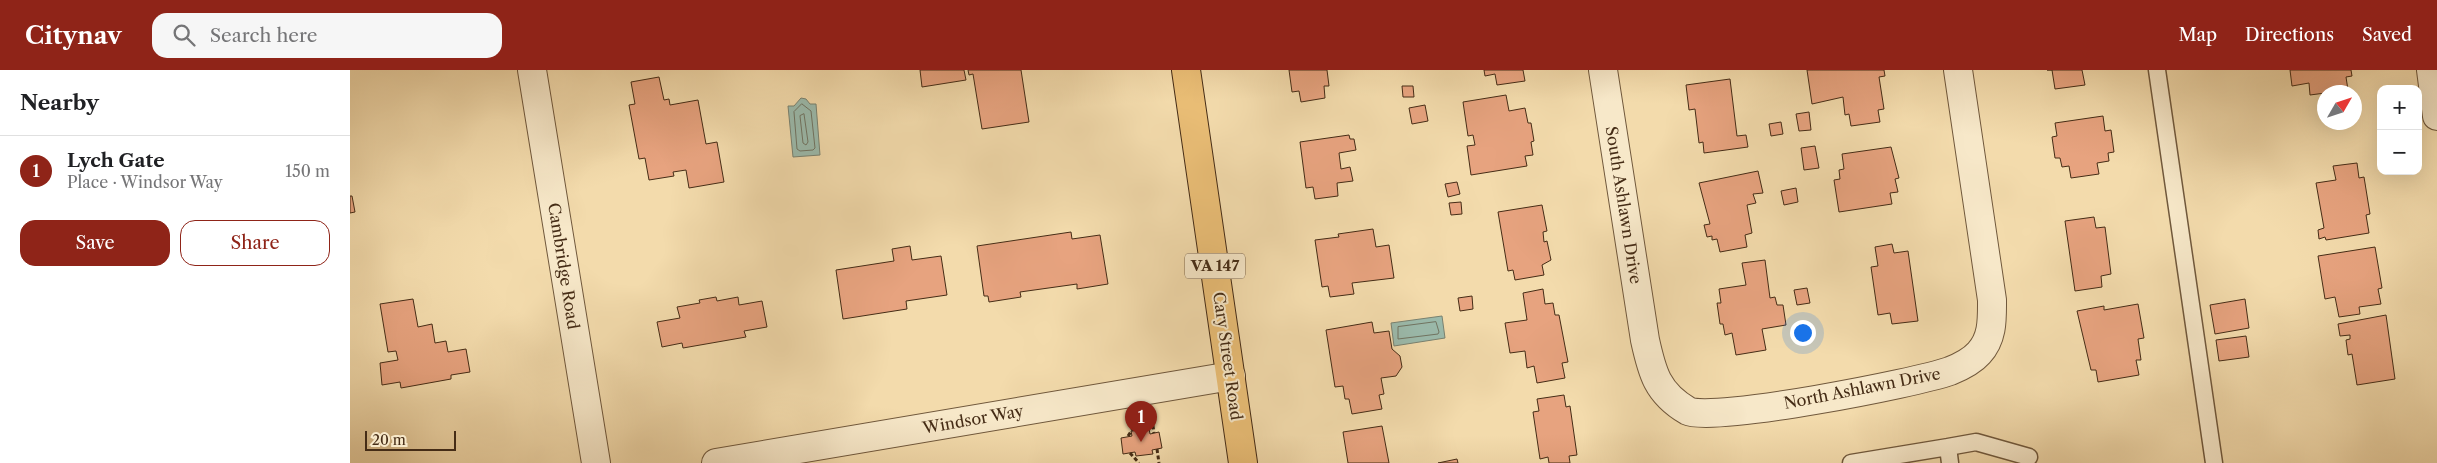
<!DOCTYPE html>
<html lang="en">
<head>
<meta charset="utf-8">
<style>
	:root { --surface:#fff; --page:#f6f6f6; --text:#202124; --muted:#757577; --line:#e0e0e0; --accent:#8f2418 }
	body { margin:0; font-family:"Libre Caslon Text",serif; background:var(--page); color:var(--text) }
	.controls { position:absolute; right:15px; top:15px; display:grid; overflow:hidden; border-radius:10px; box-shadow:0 5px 20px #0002 }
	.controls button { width:45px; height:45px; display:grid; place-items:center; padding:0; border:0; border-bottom:1px solid var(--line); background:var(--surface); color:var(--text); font:25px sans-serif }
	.compass { position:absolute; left:1967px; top:15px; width:45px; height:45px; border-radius:50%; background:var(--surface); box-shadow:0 5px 20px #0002; rotate:51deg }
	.scale { position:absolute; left:15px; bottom:12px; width:91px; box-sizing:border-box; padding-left:5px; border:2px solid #452c16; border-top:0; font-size:14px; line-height:18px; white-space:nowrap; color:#452c16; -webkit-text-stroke:4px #f7e8c9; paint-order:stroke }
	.you { position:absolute; left:1452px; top:262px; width:18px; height:18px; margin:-12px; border:4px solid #fff; border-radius:50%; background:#1a73e8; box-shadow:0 0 0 8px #1a73e833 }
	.badge { display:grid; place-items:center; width:32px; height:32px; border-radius:50%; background:var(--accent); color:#fff; font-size:16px; font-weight:700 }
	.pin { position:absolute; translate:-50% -41px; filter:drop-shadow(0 1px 2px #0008) }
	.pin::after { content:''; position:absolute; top:26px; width:18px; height:15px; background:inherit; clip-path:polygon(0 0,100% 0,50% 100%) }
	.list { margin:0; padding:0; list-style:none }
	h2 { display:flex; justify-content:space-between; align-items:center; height:65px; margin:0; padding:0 20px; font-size:21px }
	h2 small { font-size:16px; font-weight:400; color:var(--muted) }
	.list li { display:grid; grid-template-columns:32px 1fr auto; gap:15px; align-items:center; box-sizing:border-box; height:70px; padding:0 20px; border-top:1px solid var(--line) }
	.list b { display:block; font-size:19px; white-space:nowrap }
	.list p { margin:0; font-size:16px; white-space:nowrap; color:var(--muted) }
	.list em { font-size:16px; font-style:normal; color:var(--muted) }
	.actions { display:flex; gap:10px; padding:15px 20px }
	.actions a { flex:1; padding:11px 0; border:1px solid var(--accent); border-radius:15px; text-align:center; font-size:18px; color:var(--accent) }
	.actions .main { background:var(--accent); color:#fff }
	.icon { flex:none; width:28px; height:28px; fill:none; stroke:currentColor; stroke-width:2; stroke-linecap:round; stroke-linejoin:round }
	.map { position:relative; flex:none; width:2087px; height:393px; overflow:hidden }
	header { display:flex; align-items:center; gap:30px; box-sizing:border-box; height:70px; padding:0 25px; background:var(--accent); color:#fff }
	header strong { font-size:24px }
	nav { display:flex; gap:28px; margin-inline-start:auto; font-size:18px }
	.search { width:350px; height:45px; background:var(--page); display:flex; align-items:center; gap:12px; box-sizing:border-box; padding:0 18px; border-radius:15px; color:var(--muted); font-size:19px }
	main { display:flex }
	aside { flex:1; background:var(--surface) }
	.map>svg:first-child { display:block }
</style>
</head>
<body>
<header>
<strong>Citynav</strong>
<div class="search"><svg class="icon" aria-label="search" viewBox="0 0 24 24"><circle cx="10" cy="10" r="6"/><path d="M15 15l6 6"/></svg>Search here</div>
<nav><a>Map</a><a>Directions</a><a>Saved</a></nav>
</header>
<main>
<aside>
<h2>Nearby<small></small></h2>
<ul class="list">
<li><span class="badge">1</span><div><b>Lych Gate</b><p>Place · Windsor Way</p></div><em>150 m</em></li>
</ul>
<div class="actions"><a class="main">Save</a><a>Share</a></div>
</aside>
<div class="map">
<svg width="2087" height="393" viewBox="0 0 2087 393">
	<rect width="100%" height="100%" fill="#f3dbac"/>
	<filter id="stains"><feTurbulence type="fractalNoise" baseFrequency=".004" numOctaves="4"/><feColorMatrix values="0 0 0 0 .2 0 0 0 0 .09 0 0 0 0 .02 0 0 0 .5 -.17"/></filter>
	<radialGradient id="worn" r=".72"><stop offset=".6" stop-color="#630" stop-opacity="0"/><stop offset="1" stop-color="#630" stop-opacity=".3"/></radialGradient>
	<path fill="#9bbbad" stroke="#798271" d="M451,28L456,29L460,34H466L470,85L443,87L438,36H444Z
		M1092,246L1095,268L1044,276L1041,253Z"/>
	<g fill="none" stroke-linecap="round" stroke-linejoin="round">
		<path stroke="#707462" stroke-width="1" d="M452,34L461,41L465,78L463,80L450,81L447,79L444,42Z
			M454,44L458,72L456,75L453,73L450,46Z
			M1086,252L1089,262L1088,264L1048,269V257Z"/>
	</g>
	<path fill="#e7a37f" stroke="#452c16" d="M570,0H614L616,10L572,17Z
		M618,0H671L679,52L632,59L623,4L619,5Z
		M939,0H977L979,16H974L975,28L951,32L949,21L942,22Z
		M1134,0H1173L1175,11L1147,15L1145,4L1135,6Z
		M1457,0H1534L1535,6L1529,7L1534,39L1528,40L1530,52L1501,56L1499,44L1495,45L1493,27L1462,34Z
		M1697,0H1732L1735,15L1705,19L1702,0Z
		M1940,0H2001L2002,6L1996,7L1998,20L1960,25L1959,13L1942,16Z
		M309,7L314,30L319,29L320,35L348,30L356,74L367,72L374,112L339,118L336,100L323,102L324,106L299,110L295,88L289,89L279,35L285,34L281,12Z
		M1380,9L1387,66L1396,65L1398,77L1354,83L1353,72L1349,73L1345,39L1339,40L1336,15Z
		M1052,16H1063L1064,27H1053Z
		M1156,25L1159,41L1175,38L1178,53H1181L1184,71L1181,72L1183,85L1175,86L1177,96L1121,105L1117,76L1125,75L1123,65L1118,66L1113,32Z
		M1075,35L1078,51L1062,54L1059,38Z
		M1459,42L1461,60L1449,61L1446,44Z
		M1753,46L1755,61L1761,60L1764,82L1758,83L1759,91L1747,93L1749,104L1721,108L1719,96L1712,97L1710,88H1705L1702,67L1707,66L1705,53Z
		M1431,52L1433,64L1421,66L1419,54Z
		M999,65L1000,69H1004L1006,80L989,83L991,99L1000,97L1003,111L987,113L988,126L965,129L963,117L956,118L950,72Z
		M1465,76L1469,98L1454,100L1451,78Z
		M1541,77L1549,108L1545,109L1548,122L1540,123L1542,134L1489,142L1484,110L1490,109L1489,100L1494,99L1492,84Z
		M2007,93L2009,108L2014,107L2020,144L2016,145L2019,163L1976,170L1975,167L1969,169L1968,160L1974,158L1966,113L1986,110L1983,96Z
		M1408,101L1413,123L1403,124L1406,133L1397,135L1402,163L1395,165L1397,177L1370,182L1367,169L1362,170V166L1357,167L1354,155L1360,154L1349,113Z
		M1107,112L1110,124L1098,127L1095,114Z
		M1446,118L1448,132L1434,135L1431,121Z
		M0,126H2L5,142L0,143Z
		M1111,132L1112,144L1101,145L1099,133Z
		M1192,135L1197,161L1193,162L1194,172L1197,171L1201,190L1192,195L1194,205L1165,210L1163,200L1158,201L1148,142Z
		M1744,147L1746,158L1755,157L1761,204L1751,206L1752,217L1725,221L1715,151Z
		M1023,159L1026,177L1039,175L1044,208L1002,213L1004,224L980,227L978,216L972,217L965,170L989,167L988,164Z
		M721,162L722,169L750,165L758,214L727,219V214L670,222L671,227L639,232L638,226H634L627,176Z
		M1542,174L1544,183L1558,181L1568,251L1542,254L1540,243L1528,245L1521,197L1528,196L1525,177Z
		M560,176L562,190L591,186L597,225L556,231L557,239L493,249L486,200L544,191L542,179Z
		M2025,177L2032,218L2028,219L2031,234L2009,237L2010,244L1989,247L1985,227L1975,229L1968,186Z
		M1415,190L1420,228L1425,227L1427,235H1433L1436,255L1412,259L1416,280L1386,285L1382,263L1375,265L1373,254H1370L1367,233H1371L1369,219L1396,215L1392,193Z
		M1457,218L1460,233L1447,235L1444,220Z
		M1193,219L1195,234L1203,233L1205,245H1209L1218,292L1212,293L1215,308L1187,313L1184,296L1177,298L1175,281L1160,283L1155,253L1177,250L1173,223Z
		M1122,226L1123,239L1110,241L1108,228Z
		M366,227L367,231L388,227L389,235L412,231L417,257L394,261L396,267L333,278L332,273L312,277L307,252L330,248L327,237L350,233L349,230Z
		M63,229L68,257L82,254L85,273L96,271L98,282L116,279L120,302L101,305V309L51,318L50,312L32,315L30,293L48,290L46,281L38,282L30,234Z
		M1895,229L1899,258L1865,264L1860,235Z
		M1788,234L1794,268L1788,269L1791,290H1786L1789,305L1748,312L1746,300H1741L1727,241L1754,236V240Z
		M2036,245L2045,309L2007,315L2002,284L1998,285L1996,270L2000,269V265L1990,266L1988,254Z
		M1022,252L1024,263L1039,261L1042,279L1050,286L1052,297L1046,306L1031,308L1034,324L1029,325L1032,339L1002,344L999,329H995L993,316L985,317L976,260Z
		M1896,266L1899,287L1869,291L1866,270Z
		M1214,325L1216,337L1220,336L1227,385L1219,386L1220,393H1199L1198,387L1190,389L1183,342L1189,341L1187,329Z
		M1032,356L1039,393H998L993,362Z
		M799,359L800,364L809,362L812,378L802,380L803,384L786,386L785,382L773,384L771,368L782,366L781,361Z
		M1107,389L1108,393H1088Z"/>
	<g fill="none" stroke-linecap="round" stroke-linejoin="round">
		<g stroke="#70583c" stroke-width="19">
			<path id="lane" d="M1807,0L1864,393
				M1598,377L1626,372L1679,387
				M1501,393L1598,377L1600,393"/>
		</g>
		<g stroke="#70583c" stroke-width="30">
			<path id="street" d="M182,0L246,393
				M1253,0L1295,270C1302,302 1307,323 1338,341C1361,353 1567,313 1600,301C1610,297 1621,292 1629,283C1643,268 1642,249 1642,230L1608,0
				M2081,0L2087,46
				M366,393L881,306"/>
		</g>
		<g stroke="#452c16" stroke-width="30">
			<path id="primary" d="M836,0L893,393"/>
		</g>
		<path stroke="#452c16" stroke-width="3" stroke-dasharray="4 2.5" stroke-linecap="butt" d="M802,349L804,363
			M778,366L787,353
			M807,379L809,393
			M780,383L789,393"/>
		<use href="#lane" stroke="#f7e8c9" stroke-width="16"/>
		<use href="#street" stroke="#f7e8c9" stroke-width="28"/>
		<use href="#primary" stroke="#eabe76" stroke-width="28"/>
	</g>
	<g text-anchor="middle" stroke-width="4" stroke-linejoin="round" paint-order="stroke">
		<rect fill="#f7e8c9" stroke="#7a644c" stroke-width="1" x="835" y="183.5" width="60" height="25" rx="4"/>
		<g font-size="15" font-weight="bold" fill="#452c16">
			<text x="865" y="201">VA 147</text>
		</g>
		<g font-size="16" fill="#452c16" stroke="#f7e8c9">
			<text transform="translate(1274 135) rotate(81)" y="6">South Ashlawn Drive</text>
			<text transform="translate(214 196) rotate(81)" y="6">Cambridge Road</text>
			<text transform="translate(878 286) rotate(82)" y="6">Cary Street Road</text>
			<text transform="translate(1512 318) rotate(-11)" y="6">North Ashlawn Drive</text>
			<text transform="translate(623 349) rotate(-10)" y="6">Windsor Way</text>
		</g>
	</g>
	<rect width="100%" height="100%" filter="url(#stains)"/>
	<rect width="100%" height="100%" fill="url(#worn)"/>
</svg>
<div class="controls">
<button>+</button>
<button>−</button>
</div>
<svg class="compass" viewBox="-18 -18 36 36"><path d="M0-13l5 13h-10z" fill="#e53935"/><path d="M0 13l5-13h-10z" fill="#757577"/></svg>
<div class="scale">20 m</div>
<div class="you"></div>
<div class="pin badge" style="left:791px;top:372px">1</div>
</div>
</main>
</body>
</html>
